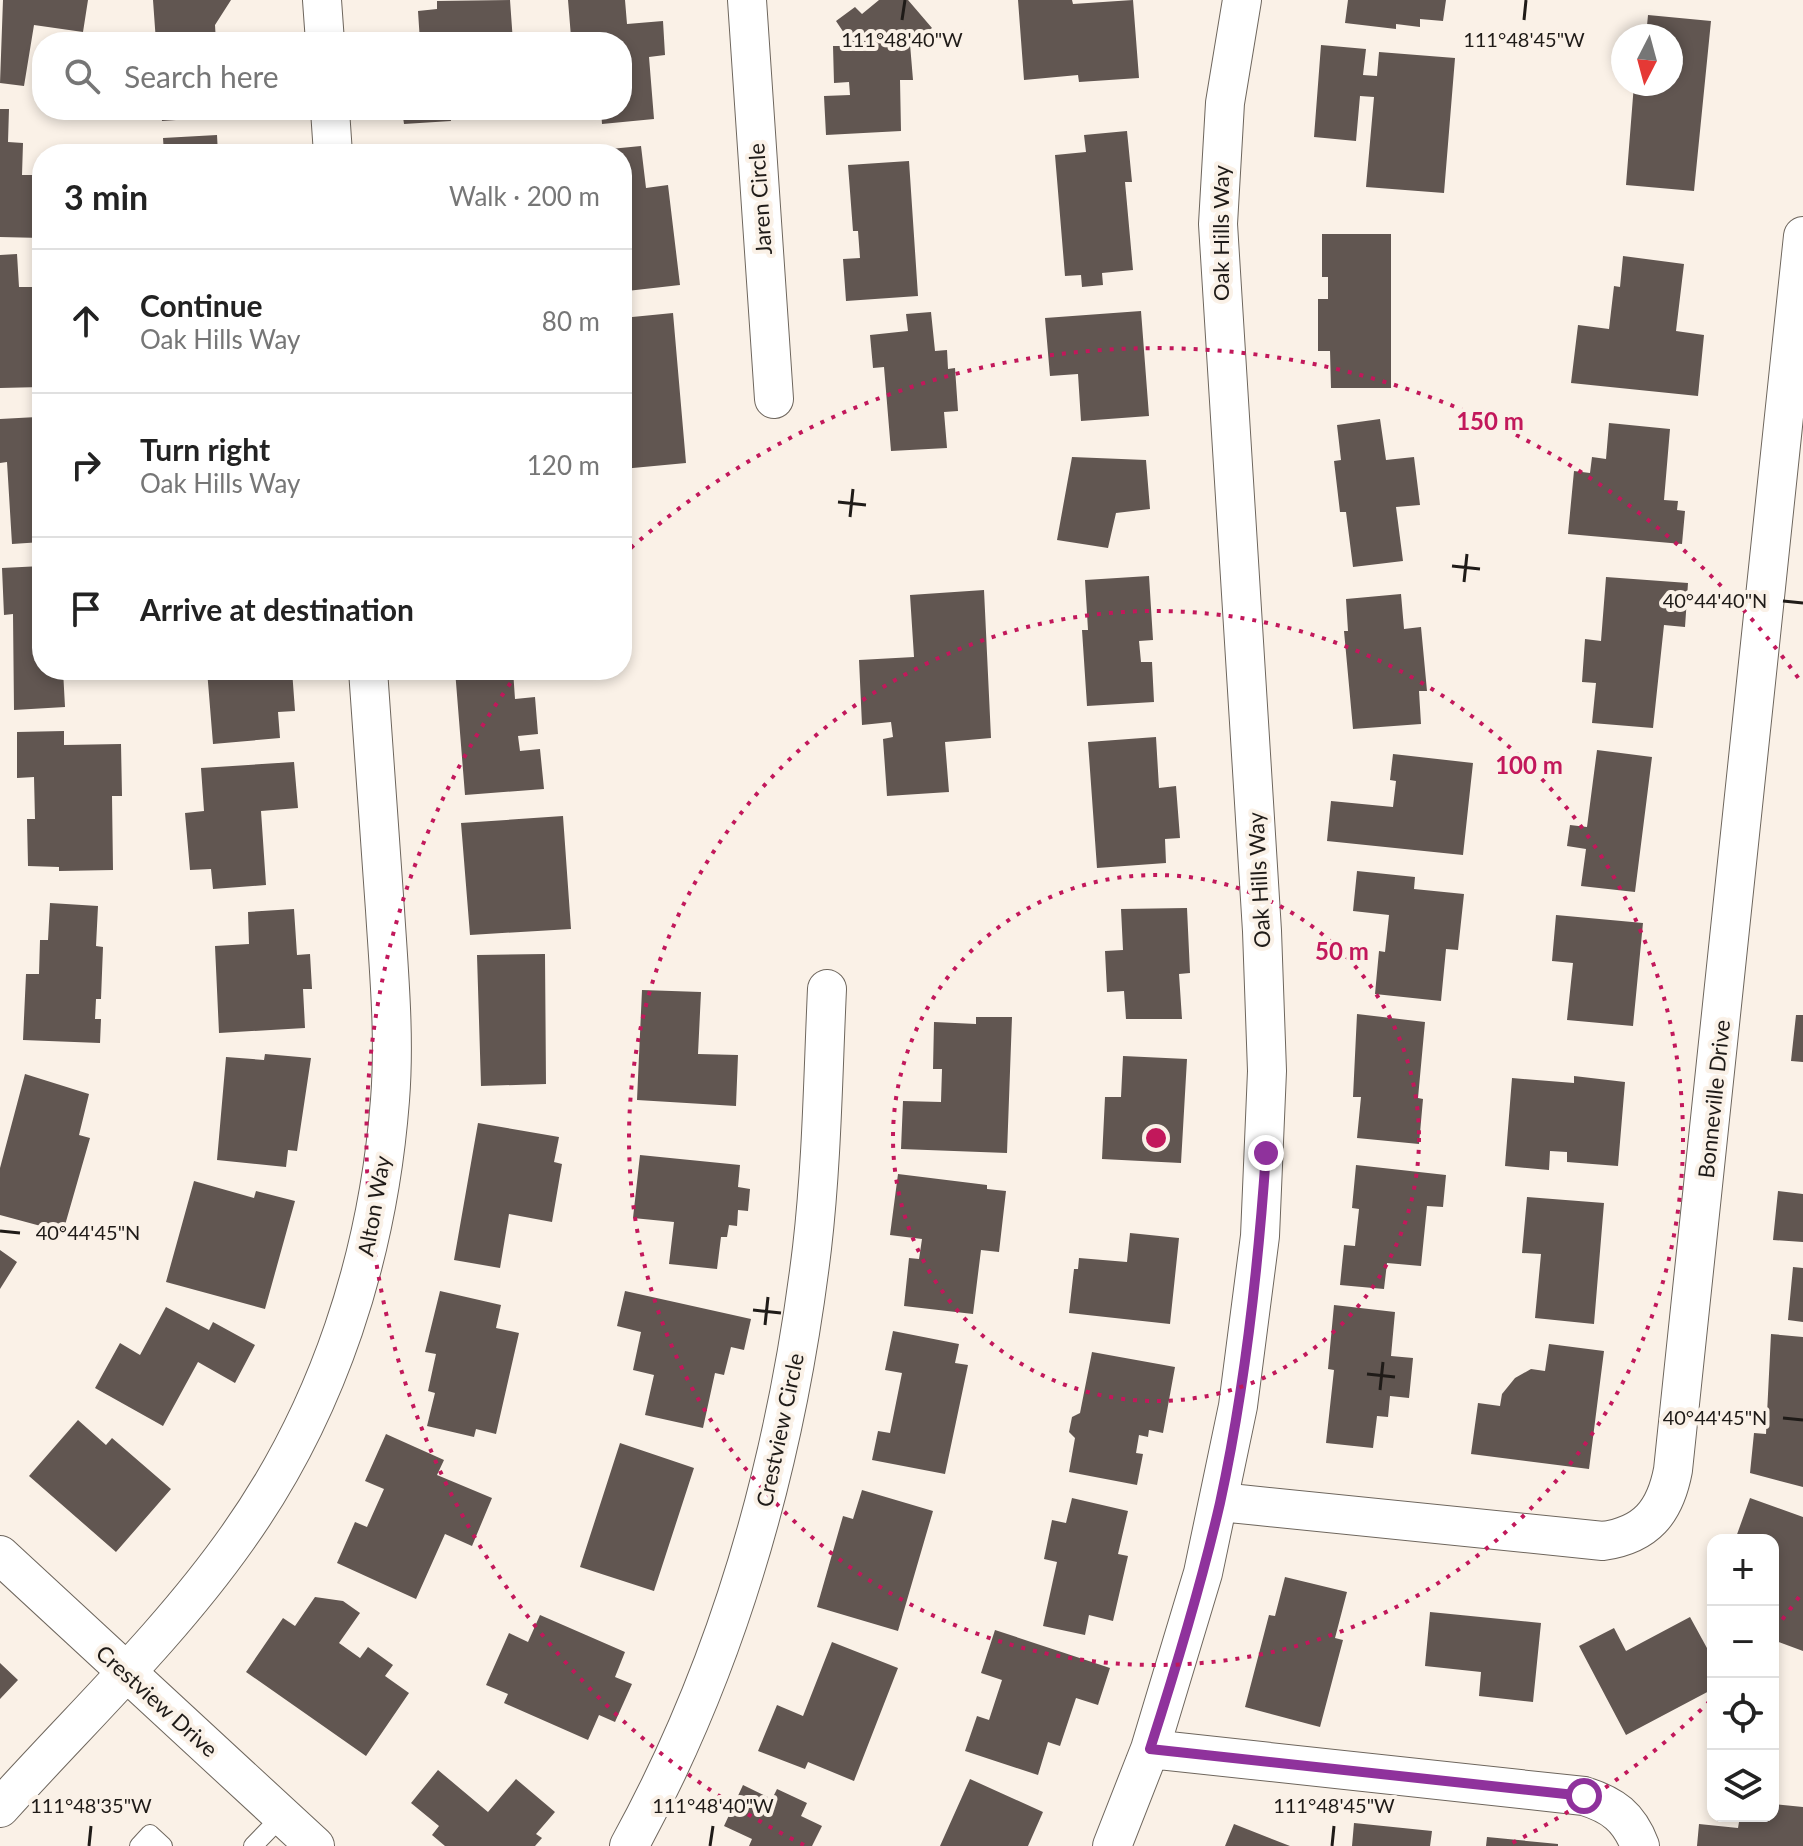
<!DOCTYPE html>
<html lang="en">
<head>
<meta charset="utf-8">
<style>
	:root { --surface:#fff; --page:#f6f6f6; --text:#222; --muted:#767676; --line:#e0e0e0 }
	body { margin:0; font-family:Lato,sans-serif; background:var(--page); color:var(--text) }
	.controls { position:absolute; right:24px; bottom:24px; display:grid; overflow:hidden; border-radius:16px; box-shadow:0 4px 12px #0003 }
	.controls button { width:72px; height:72px; display:grid; place-items:center; padding:0; border:0; border-bottom:2px solid var(--line); background:var(--surface); color:var(--text); font:40px sans-serif }
	.compass { position:absolute; left:1611px; top:24px; width:72px; height:72px; border-radius:50%; background:var(--surface); box-shadow:0 4px 12px #0003; rotate:186deg }
	.stop { position:absolute; width:24px; height:24px; margin:-18px; border:6px solid #8f329c; border-radius:50%; background:#fff }
	.stop.end { background:#8f329c; border-color:#fff; box-shadow:0 2px 8px #0008 }
	.list { margin:0; padding:0; list-style:none }
	h2 { display:flex; justify-content:space-between; align-items:center; height:104px; margin:0; padding:0 32px; font-size:34px }
	h2 small { font-size:26px; font-weight:400; color:var(--muted) }
	.list li { display:grid; grid-template-columns:52px 1fr auto; gap:24px; align-items:center; box-sizing:border-box; height:144px; padding:0 32px; border-top:2px solid var(--line) }
	.list b { display:block; font-size:30px; white-space:nowrap }
	.list p { margin:0; font-size:26px; white-space:nowrap; color:var(--muted) }
	.list em { font-size:26px; font-style:normal; color:var(--muted) }
	.icon { flex:none; width:44px; height:44px; fill:none; stroke:currentColor; stroke-width:2; stroke-linecap:round; stroke-linejoin:round }
	.map { position:relative; flex:none; width:1803px; height:1846px; overflow:hidden }
	.search { position:absolute; background:var(--surface); box-shadow:0 4px 12px #0003; left:32px; top:32px; width:600px; height:88px; display:flex; align-items:center; gap:20px; box-sizing:border-box; padding:0 28px; border-radius:32px; color:var(--muted); font-size:30px }
	.panel { position:absolute; background:var(--surface); box-shadow:0 4px 12px #0003; left:32px; top:144px; width:600px; height:536px; border-radius:32px }
	.map>svg:first-child { display:block }
</style>
</head>
<body>
<div class="map">
<svg width="1803" height="1846" viewBox="0 0 1803 1846">
	<rect width="100%" height="100%" fill="#faf1e7"/>
	<path fill="#615651" d="M3,0H88L83,32L34,25L24,86L0,83Z
		M153,0H231L215,25L216,42H156Z
		M510,0L513,42H420L418,11L437,9V1Z
		M568,0H625L627,24L663,21L665,55L649,57L654,119L602,124L601,110H622V42H584L583,36L571,37Z
		M879,0H908L932,28L910,44L913,80H900L901,131L826,135L824,96L850,95L849,82L834,83L833,46H845L846,36L836,21L855,7L862,14Z
		M1018,0H1072L1073,4L1133,0L1139,78L1079,82L1078,75L1024,80Z
		M1348,0H1446L1443,21L1420,19V27L1396,24V29L1345,23Z
		M1648,15L1711,21L1694,191L1626,185L1634,84H1671V36H1646Z
		M1321,45L1366,49L1363,75L1377,76L1379,52L1455,58L1444,193L1366,187L1374,97L1360,96L1356,141L1314,137Z
		M0,109H9L8,142L23,143L22,175H42V238L0,237Z
		M161,110H245L246,115L162,121Z
		M402,110H450L451,121L404,124Z
		M1127,131L1132,182H1125L1133,270L1102,273L1103,285L1082,287L1081,275L1065,276L1055,155L1086,152L1084,135Z
		M217,135L218,154H164L163,138Z
		M641,146L646,188L668,185L680,285L627,291L622,246V154H601L600,150Z
		M909,161L918,296L846,301L843,259L860,258L858,231H853L848,165Z
		M1322,234H1391V388H1331L1330,351H1318V299H1328V277H1322Z
		M17,254L19,287H40L42,387L0,388V255Z
		M1623,256L1684,264L1676,331L1704,335L1698,396L1571,383L1578,325L1609,329L1614,286L1620,287Z
		M1141,311L1149,416L1081,421L1078,374L1050,376L1045,318Z
		M931,312L935,351L947,350L948,369L955,368L958,411L944,412L947,448L891,451L884,367L873,368L870,335L908,331L906,314Z
		M673,313L686,463L622,469V318Z
		M37,417L38,435H42V542L12,544L7,462L0,463V419Z
		M1380,419L1386,460L1414,457L1420,505L1396,507L1403,561L1353,567L1346,512H1340L1334,461L1341,460L1337,425Z
		M1609,423L1670,429L1664,500L1678,501L1677,510L1685,511L1682,544L1568,534L1574,471L1590,473L1592,457L1606,459Z
		M1072,457L1146,460L1150,509L1116,513L1108,548L1057,540Z
		M42,566V670H63L65,707L14,710L13,614L4,615L2,568Z
		M1149,576L1153,640L1139,641L1141,662H1152L1154,702L1087,706L1082,630H1088L1085,580Z
		M1606,577L1688,583L1685,627L1664,625L1653,728L1592,723L1596,683L1582,682L1585,639L1601,641Z
		M984,590L991,738L945,742L949,792L887,796L883,739L893,737L891,722L862,725L859,660L914,657L910,595Z
		M1401,594L1404,629L1421,627L1427,691H1419L1421,724L1353,729L1344,631H1348L1346,599Z
		M207,670H292L295,711L278,712L280,738L213,744Z
		M455,670H513L515,699L535,697L538,734L518,736L520,751L540,749L544,789L465,795Z
		M64,731V745L121,744L122,796H112L113,870L59,871V867L28,866L27,819H35L34,777L17,778V732Z
		M1156,737L1159,788L1176,786L1180,838L1165,839L1166,863L1097,868L1088,742Z
		M1597,750L1652,757L1635,892L1581,886L1586,849L1567,846L1570,825L1587,827Z
		M1393,754L1473,763L1463,855L1327,841L1331,801L1393,807L1396,781L1390,780Z
		M294,762L298,808L261,811L266,885L213,889L211,869L190,870L185,813L204,811L201,768Z
		M563,816L571,929L470,935L461,823Z
		M1357,871L1415,877L1414,889L1464,894L1458,950L1446,949L1441,1001L1375,994L1379,951L1385,952L1389,915L1353,911Z
		M50,903L98,906L96,946L103,947L101,999H96L95,1019H101L100,1043L23,1040L26,974H39L40,940H48Z
		M1187,908L1190,973L1179,974L1182,1019H1126L1124,991L1107,992L1105,951L1123,950L1121,909Z
		M294,909L297,955L310,954L312,989H303L305,1028L219,1033L215,946L249,944L248,912Z
		M1556,915L1643,923L1633,1026L1567,1020L1573,963L1552,961Z
		M545,954L546,1084L481,1086L477,955Z
		M642,990L701,992L698,1054L738,1055L736,1106L637,1100Z
		M1357,1014L1425,1022L1418,1098L1423,1099L1419,1144L1357,1138L1361,1097H1353Z
		M1796,1015H1803V1062L1791,1061Z
		M976,1017H1012L1007,1153L901,1149L903,1101L941,1102L942,1069H933L934,1022L976,1024Z
		M265,1054L311,1058L297,1151L288,1150L286,1167L217,1160L226,1057L264,1060Z
		M1123,1056L1187,1059L1181,1163L1102,1159L1105,1097H1121Z
		M25,1074L89,1094L79,1135L90,1138L63,1232L0,1215V1168Z
		M1574,1076L1625,1082L1618,1166L1567,1162V1152L1550,1151L1549,1170L1505,1166L1512,1078L1574,1083Z
		M478,1123L559,1137L554,1162L562,1164L552,1222L509,1214L500,1268L454,1260Z
		M640,1155L740,1165L738,1187L750,1189L748,1211L738,1210L737,1226L729,1225L727,1237H721L717,1269L669,1264L674,1222L633,1218Z
		M1356,1165L1446,1175L1443,1207L1427,1206L1421,1266L1387,1263L1384,1289L1340,1285L1344,1245L1355,1246L1359,1209L1352,1208Z
		M898,1174L987,1185V1189L1006,1191L999,1252L981,1250L973,1314L904,1306L909,1258L919,1259L922,1239L890,1235Z
		M194,1181L254,1198L256,1191L295,1201L265,1309L166,1282Z
		M1778,1191L1803,1194V1242L1773,1240Z
		M1527,1197L1604,1203L1594,1324L1535,1318L1541,1254L1522,1253Z
		M1130,1233L1179,1238L1170,1324L1069,1313L1074,1269H1078L1079,1258L1127,1262Z
		M0,1250L17,1262L0,1289Z
		M1793,1267L1803,1268V1322L1788,1320Z
		M440,1291L501,1305L496,1328L519,1333L496,1434L476,1429L474,1437L427,1426L435,1393L428,1391L436,1354L425,1352Z
		M625,1291L751,1319L744,1350L731,1347L724,1375L715,1373L703,1428L645,1415L654,1375L633,1370L641,1332L617,1326Z
		M1334,1305L1395,1312L1391,1356L1413,1358L1409,1398L1390,1396L1388,1417L1377,1416L1373,1448L1326,1443L1334,1370L1328,1369Z
		M166,1307L209,1330L213,1322L255,1345L235,1383L198,1362L163,1426L95,1388L120,1343L140,1355Z
		M893,1331L959,1344L955,1363L968,1365L945,1474L872,1460L878,1431L890,1433L902,1373L885,1370Z
		M1771,1334L1803,1337V1487L1750,1473L1754,1433L1766,1434Z
		M1549,1344L1604,1351L1589,1469L1471,1454L1478,1403L1500,1406L1502,1394L1515,1378L1531,1369L1545,1371Z
		M1092,1352L1175,1367L1163,1433L1149,1430L1148,1437L1139,1435L1136,1453L1143,1454L1137,1485L1069,1472L1075,1438L1069,1432L1072,1417L1080,1413Z
		M78,1420L106,1445L112,1438L171,1489L116,1552L29,1476Z
		M386,1434L444,1460L437,1475L492,1498L472,1546L445,1534L416,1599L337,1563L355,1522L367,1527L384,1489L365,1481Z
		M620,1443L694,1468L654,1591L580,1567Z
		M862,1490L933,1511L898,1631L817,1607L843,1516L853,1519Z
		M1072,1498L1128,1511L1118,1554L1128,1556L1113,1621L1089,1615L1085,1635L1043,1626L1057,1562L1044,1559L1052,1520L1066,1523Z
		M1750,1498L1803,1517V1651L1773,1640V1540H1735Z
		M1285,1577L1347,1592L1335,1638L1343,1640L1320,1727L1245,1707L1269,1615L1275,1616Z
		M315,1597L343,1601L360,1613L339,1643L360,1658L368,1647L393,1665L385,1676L409,1693L366,1756L246,1672L283,1618L295,1626Z
		M1430,1612L1541,1623L1533,1702L1479,1696L1481,1672L1425,1666Z
		M540,1615L625,1652L615,1677L632,1684L615,1722L599,1715L588,1740L504,1703L508,1694L486,1685L509,1633L528,1642Z
		M1690,1617L1713,1659V1689L1626,1735L1579,1646L1614,1628L1626,1651Z
		M995,1630L1110,1668L1098,1705L1076,1698L1060,1746L1048,1742L1038,1775L965,1751L977,1716L989,1720L1002,1680L981,1673Z
		M832,1642L898,1668L854,1781L808,1762L805,1769L758,1751L777,1705L803,1716Z
		M0,1663L18,1680L0,1699Z
		M438,1770L488,1812L516,1779L555,1812L536,1834L542,1838L535,1846H445L432,1835L439,1826L411,1803Z
		M970,1779L1043,1812L1028,1846H940Z
		M743,1785L772,1799L777,1789L807,1803L801,1816L822,1826L812,1846H749L752,1839L724,1826Z
		M1773,1804L1803,1807V1846H1697L1699,1824L1738,1828L1740,1816H1773Z
		M1354,1823L1432,1831L1430,1846H1352Z
		M1234,1824L1290,1846H1225Z
		M1487,1837L1558,1844V1846H1486Z"/>
	<g fill="none" stroke-linecap="round" stroke-linejoin="round">
		<g stroke="#6e665d" stroke-width="20">
			<path id="lane" d="M139,1846L150,1834L163,1846
				M253,1846L283,1815"/>
		</g>
		<g stroke="#6e665d" stroke-width="40">
			<path id="street" d="M322,0L325,42
				M747,0L774,399
				M330,110L333,154
				M1220,1502L1603,1541C1646,1535 1665,1512 1673,1470L1803,236
				M0,1555L315,1846
				M1150,1749L1584,1796C1613,1805 1629,1817 1640,1846
				M0,1808C80,1719 169,1635 238,1537C329,1409 378,1256 390,1100C395,1037 389,973 385,910C379,830 374,750 368,670
				M629,1846C730,1662 787,1456 812,1248C822,1162 823,1075 827,989
				M1112,1846L1150,1749L1203,1573L1238,1406L1260,1236L1267,1071L1262,931L1218,224L1225,103L1242,0"/>
		</g>
		<use href="#lane" stroke="#fff" stroke-width="18"/>
		<use href="#street" stroke="#fff" stroke-width="38"/>
	</g>
	<g fill="none" stroke-linecap="round" stroke-linejoin="round">
		<path stroke="#8f329c" stroke-width="10" d="M1266,1153C1258,1271 1245,1388 1220,1503C1201,1586 1176,1668 1150,1749L1584,1796"/>
	</g>
	<path fill="none" stroke="#1f1b18" stroke-width="3" d="M902,20L905,0M1524,20L1526,0M838,502L866,505M850,517L853,489M1452,566L1480,569M1464,582L1467,554M1783,601L1803,603M0,1231L20,1233M753,1310L781,1313M765,1325L768,1297M1367,1374L1395,1377M1380,1390L1383,1362M1783,1418L1803,1420M89,1846L91,1826M710,1846L713,1826M1332,1846L1334,1826"/>
	<g fill="none" stroke="#c2185b" stroke-width="4" stroke-dasharray="4 8">
		<circle cx="1156" cy="1138" r="263"/>
		<circle cx="1156" cy="1138" r="527"/>
		<path d="M1799 1597A790 790 0 0 1 1774 1630M1710 1701A790 790 0 0 1 1508 1845M804 1845A790 790 0 0 1 517 674M622 556A790 790 0 0 1 1799 679"/>
	</g>
	<g text-anchor="middle" stroke-width="8" stroke-linejoin="round" paint-order="stroke">
		<g font-size="22" fill="#1f1b18" stroke="#faf1e7">
			<text transform="translate(760 199) rotate(-94)" y="8">Jaren Circle</text>
			<text transform="translate(1221 233) rotate(-90)" y="8">Oak Hills Way</text>
			<text transform="translate(1259 880) rotate(-93)" y="8">Oak Hills Way</text>
			<text transform="translate(1714 1099) rotate(-84)" y="8">Bonneville Drive</text>
			<text transform="translate(374 1206) rotate(-80)" y="8">Alton Way</text>
			<text transform="translate(780 1430) rotate(-78)" y="8">Crestview Circle</text>
			<text transform="translate(157 1701) rotate(42)" y="8">Crestview Drive</text>
		</g>
	</g>
	<g font-size="20" text-anchor="middle" fill="#1f1b18" stroke="#faf1e7" stroke-width="8" stroke-linejoin="round" paint-order="stroke">
		<text x="902" y="47">111°48'40"W</text>
		<text x="1524" y="47">111°48'45"W</text>
		<text x="1715" y="608">40°44'40"N</text>
		<text x="88" y="1240">40°44'45"N</text>
		<text x="1715" y="1425">40°44'45"N</text>
		<text x="91" y="1813">111°48'35"W</text>
		<text x="713" y="1813">111°48'40"W</text>
		<text x="1334" y="1813">111°48'45"W</text>
	</g>
	<circle cx="1156" cy="1138" r="12" fill="#c2185b" stroke="#faf1e7" stroke-width="4"/>
	<g font-size="24" text-anchor="middle" font-weight="bold" fill="#c2185b" stroke="#faf1e7" stroke-width="8" stroke-linejoin="round" paint-order="stroke">
		<text x="1490" y="430">150 m</text>
		<text x="1529" y="774">100 m</text>
		<text x="1342" y="960">50 m</text>
	</g>
</svg>
<div class="controls">
<button>+</button>
<button>−</button>
<button><svg class="icon" aria-label="locate" viewBox="0 0 24 24"><circle cx="12" cy="12" r="6"/><path d="M12 2v4M12 18v4M2 12h4M18 12h4"/></svg></button>
<button><svg class="icon" aria-label="layers" viewBox="0 0 24 24"><path d="M12 4l9 5-9 5-9-5zM3 14l9 5 9-5"/></svg></button>
</div>
<svg class="compass" viewBox="-18 -18 36 36"><path d="M0-13l5 13h-10z" fill="#e53935"/><path d="M0 13l5-13h-10z" fill="#767676"/></svg>
<div class="stop" style="left:1584px;top:1796px"></div>
<div class="stop end" style="left:1266px;top:1153px"></div>
<div class="search"><svg class="icon" aria-label="search" viewBox="0 0 24 24"><circle cx="10" cy="10" r="6"/><path d="M15 15l6 6"/></svg>Search here</div>
<section class="panel">
<h2>3 min<small>Walk · 200 m</small></h2>
<ul class="list">
<li><svg class="icon" aria-label="ahead" viewBox="0 0 24 24"><path d="M12 20V5M6 11l6-6 6 6"/></svg><div><b>Continue</b><p>Oak Hills Way</p></div><em>80 m</em></li>
<li><svg class="icon" aria-label="right" viewBox="0 0 24 24"><path d="M7 20v-9h11M14 6l5 5-5 5"/></svg><div><b>Turn right</b><p>Oak Hills Way</p></div><em>120 m</em></li>
<li><svg class="icon" aria-label="arrive" viewBox="0 0 24 24"><path d="M6 21V4h12l-3 4 3 4H6"/></svg><div><b>Arrive at destination</b></div></li>
</ul>
</section>
</div>
</body>
</html>
